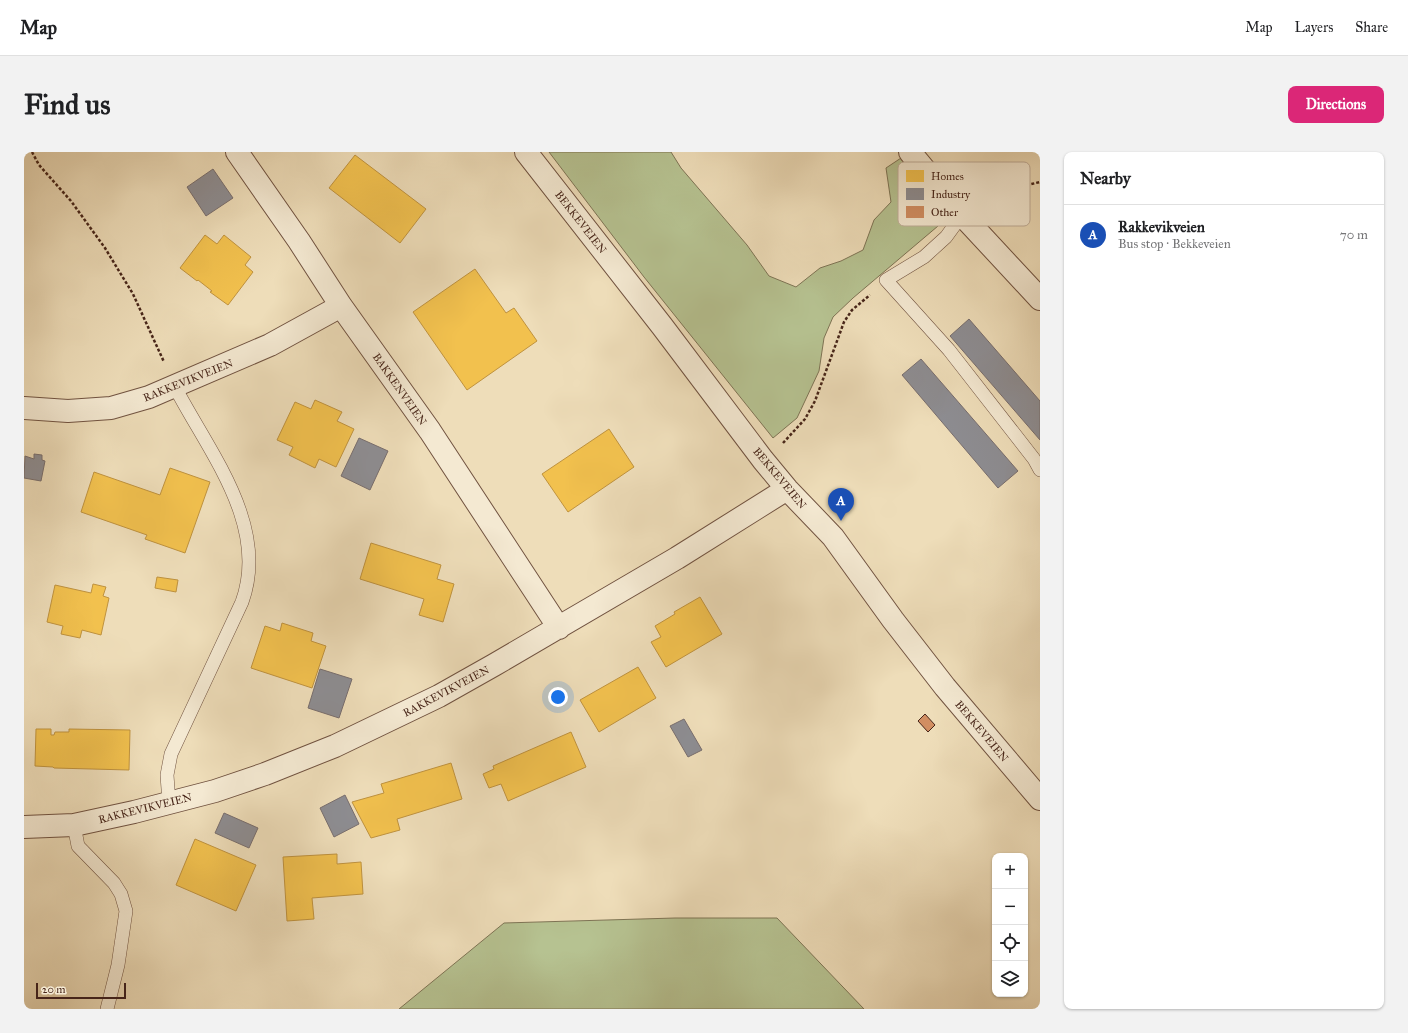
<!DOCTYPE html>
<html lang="en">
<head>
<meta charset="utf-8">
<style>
	:root { --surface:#fff; --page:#f2f2f2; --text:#202124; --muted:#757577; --line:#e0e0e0; --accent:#db2777 }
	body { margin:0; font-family:"IM FELL Great Primer",serif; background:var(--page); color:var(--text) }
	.controls { position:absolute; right:12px; bottom:12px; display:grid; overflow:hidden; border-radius:8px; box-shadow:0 1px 3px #0004 }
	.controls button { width:36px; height:36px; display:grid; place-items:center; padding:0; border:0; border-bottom:1px solid var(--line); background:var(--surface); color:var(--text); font:20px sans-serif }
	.scale { position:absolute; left:12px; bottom:10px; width:90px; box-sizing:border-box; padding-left:4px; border:2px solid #472519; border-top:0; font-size:11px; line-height:14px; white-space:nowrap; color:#472519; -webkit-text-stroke:3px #f4e9d2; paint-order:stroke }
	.you { position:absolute; left:534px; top:545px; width:14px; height:14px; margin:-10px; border:3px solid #fff; border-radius:50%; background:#1a73e8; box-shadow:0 0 0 6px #1a73e833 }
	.badge { display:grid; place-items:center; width:26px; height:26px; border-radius:50%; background:var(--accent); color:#fff; font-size:13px; font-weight:700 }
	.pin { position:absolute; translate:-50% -33px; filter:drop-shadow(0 1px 2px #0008) }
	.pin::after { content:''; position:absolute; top:21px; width:14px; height:12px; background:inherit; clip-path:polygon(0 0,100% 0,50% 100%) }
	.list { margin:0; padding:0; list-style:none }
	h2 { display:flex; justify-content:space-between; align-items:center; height:52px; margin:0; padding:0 16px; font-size:17px }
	h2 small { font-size:13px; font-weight:400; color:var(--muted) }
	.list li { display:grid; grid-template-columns:26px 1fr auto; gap:12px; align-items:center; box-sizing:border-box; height:60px; padding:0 16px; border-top:1px solid var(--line) }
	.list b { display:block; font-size:15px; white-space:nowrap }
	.list p { margin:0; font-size:13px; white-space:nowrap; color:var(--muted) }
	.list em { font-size:13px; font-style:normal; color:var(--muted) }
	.icon { flex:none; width:22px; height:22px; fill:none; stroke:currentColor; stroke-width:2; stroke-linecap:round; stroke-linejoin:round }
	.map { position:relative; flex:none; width:1016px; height:857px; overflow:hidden; border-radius:8px }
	header { display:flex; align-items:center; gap:24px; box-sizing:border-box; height:56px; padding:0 20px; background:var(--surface); border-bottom:1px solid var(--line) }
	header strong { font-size:19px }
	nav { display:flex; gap:22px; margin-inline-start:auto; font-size:14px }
	.intro { display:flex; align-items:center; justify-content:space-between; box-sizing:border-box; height:96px; padding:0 24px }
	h1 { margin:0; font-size:28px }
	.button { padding:10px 18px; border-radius:8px; background:var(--accent); color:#fff; font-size:14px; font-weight:700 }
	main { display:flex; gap:24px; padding:0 24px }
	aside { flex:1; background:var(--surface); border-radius:8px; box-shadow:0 1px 3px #0004 }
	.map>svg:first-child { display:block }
</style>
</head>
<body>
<header>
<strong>Map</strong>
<nav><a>Map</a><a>Layers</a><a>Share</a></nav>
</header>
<div class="intro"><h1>Find us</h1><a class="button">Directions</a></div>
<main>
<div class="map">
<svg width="1016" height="857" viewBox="0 0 1016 857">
	<rect width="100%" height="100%" fill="#eeddb9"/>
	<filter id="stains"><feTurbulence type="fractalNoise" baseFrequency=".005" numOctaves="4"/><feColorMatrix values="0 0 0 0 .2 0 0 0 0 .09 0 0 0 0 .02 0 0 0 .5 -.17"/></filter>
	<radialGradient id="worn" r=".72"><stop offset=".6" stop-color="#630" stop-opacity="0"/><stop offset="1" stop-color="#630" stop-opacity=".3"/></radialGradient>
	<path fill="#b6c291" stroke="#7e7455" d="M525,0H647L657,16L723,93L745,124L772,135L796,116L817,109L839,98L850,68L867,50L862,16L877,6L917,56L914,74L829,146L809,165L800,186L795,219L773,266L749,286L620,125Z
		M651,766H753L840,857H375L480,771Z"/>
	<path fill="#f2c14e" stroke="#bf923e" d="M331,3L402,57L376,91L305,36Z
		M181,83L193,92L200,83L227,105L221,113L229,120L204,153L186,140L188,139L174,128L173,129L156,116Z
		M451,117L482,161L490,156L513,189L443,238L389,160Z
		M291,248L318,260L313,269L330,277L312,315L295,307L291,316L265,303L269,295L253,288L271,250L287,257Z
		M585,277L610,315L544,360L518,322Z
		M146,316L186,330L161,401L121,387L123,383L57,360L70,320L136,343Z
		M347,391L417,413L413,427L430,432L419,470L395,463L400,447L336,427Z
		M133,425L154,428L152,440L131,436Z
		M69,432L82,435L79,444L85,446L77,483L58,478L56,486L37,482L39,474L23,470L31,433L67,441Z
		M676,445L698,482L642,515L627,490L637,485L631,474L651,462L650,460Z
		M258,471L289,481L287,489L302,494L288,536L227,516L241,474L256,479Z
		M614,515L632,546L575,580L556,548Z
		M12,577H27V583H30L31,580H45V577L106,578L105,618L30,616L29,615L11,614Z
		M547,580L562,615L484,649L477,632L465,636L459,622L470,617L469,614Z
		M427,611L438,647L373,667L376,678L347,686L328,650L360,641L357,632Z
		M171,687L232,713L212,759L152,733Z
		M313,702V712L337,710L339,742L288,746L290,767L263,769L259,705Z"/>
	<path fill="#8d8d92" stroke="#786e6e" d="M189,17L209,46L182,64L163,35Z
		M945,167L1016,249V288L926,184Z
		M897,207L994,319L974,336L878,223Z
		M335,286L364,299L346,338L317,324Z
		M10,302L18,303V308L21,309L17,329L0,326L1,304L10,307Z
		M296,517L328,527L315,566L284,556Z
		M660,567L678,598L664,605L646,574Z
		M321,643L335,672L310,685L296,656Z
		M200,661L234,676L225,696L191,681Z"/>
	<path fill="#d18e62" stroke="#472519" d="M901,562L911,573L904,580L894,569Z"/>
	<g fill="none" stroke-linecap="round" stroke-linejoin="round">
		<g stroke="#715341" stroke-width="14">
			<path id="lane" d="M938,63L922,85L900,105L862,128L925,198L1010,307L1016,318
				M145,651L143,623L147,602L218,450C246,373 184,299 151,235
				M50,673L54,694L90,731L97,742L102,759L94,813L83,857"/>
		</g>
		<g stroke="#715341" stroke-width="24">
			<path id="street" d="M213,0L275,89L317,154L406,279L535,476
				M502,0L638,174L739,308L763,337L809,385L869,468L921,535L1016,647
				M886,0L938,63L1016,147
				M0,256L44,259L87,256L125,245L246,193L317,154
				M0,675L50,673L110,660L191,639L241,622L311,594L415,544L470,513L653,406L763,337"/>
		</g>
		<path stroke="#472519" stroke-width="2.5" stroke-dasharray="3 2" stroke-linecap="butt" d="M8,0L15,13L47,49L81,96L109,142L140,210
			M960,48L999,34L1016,30
			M759,291L781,267L791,249L820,170L828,158L846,143"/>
		<use href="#lane" stroke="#f4e9d2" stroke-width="13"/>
		<use href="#street" stroke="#f4e9d2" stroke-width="22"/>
	</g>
	<g text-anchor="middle" stroke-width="4" stroke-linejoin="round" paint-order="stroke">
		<g font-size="11" fill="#472519" stroke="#f4e9d2">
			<text transform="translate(557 70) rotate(52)" y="4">BEKKEVEIEN</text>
			<text transform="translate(164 228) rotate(-22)" y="4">RAKKEVIKVEIEN</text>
			<text transform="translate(376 237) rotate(55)" y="4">BAKKENVEIEN</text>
			<text transform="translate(756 326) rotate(50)" y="4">BEKKEVEIEN</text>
			<text transform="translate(422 539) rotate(-28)" y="4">RAKKEVIKVEIEN</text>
			<text transform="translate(958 579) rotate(50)" y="4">BEKKEVEIEN</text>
			<text transform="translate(121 656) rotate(-14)" y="4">RAKKEVIKVEIEN</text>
		</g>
	</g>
	<rect x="874" y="10" width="132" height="64" rx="6" fill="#f4e9d2" stroke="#c0ae9a" stroke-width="1"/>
	<rect x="882" y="18" width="18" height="12" fill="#f2c14e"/>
	<rect x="882" y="36" width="18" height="12" fill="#8d8d92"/>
	<rect x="882" y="54" width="18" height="12" fill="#d18e62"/>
	<g font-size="11" fill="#472519">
		<text x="907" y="28">Homes</text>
		<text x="907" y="46">Industry</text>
		<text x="907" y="64">Other</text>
	</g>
	<rect width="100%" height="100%" filter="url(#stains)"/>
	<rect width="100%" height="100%" fill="url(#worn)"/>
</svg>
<div class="controls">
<button>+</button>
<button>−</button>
<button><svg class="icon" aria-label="locate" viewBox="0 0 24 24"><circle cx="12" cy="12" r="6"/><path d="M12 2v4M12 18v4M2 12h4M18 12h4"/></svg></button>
<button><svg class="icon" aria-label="layers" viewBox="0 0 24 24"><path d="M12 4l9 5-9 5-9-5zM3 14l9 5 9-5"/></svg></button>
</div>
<div class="scale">20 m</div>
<div class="you"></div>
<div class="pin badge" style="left:817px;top:369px;background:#1a4fb4">A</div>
</div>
<aside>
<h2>Nearby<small></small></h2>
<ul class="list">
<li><span class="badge" style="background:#1a4fb4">A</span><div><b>Rakkevikveien</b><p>Bus stop · Bekkeveien</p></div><em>70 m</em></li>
</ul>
</aside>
</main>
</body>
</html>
